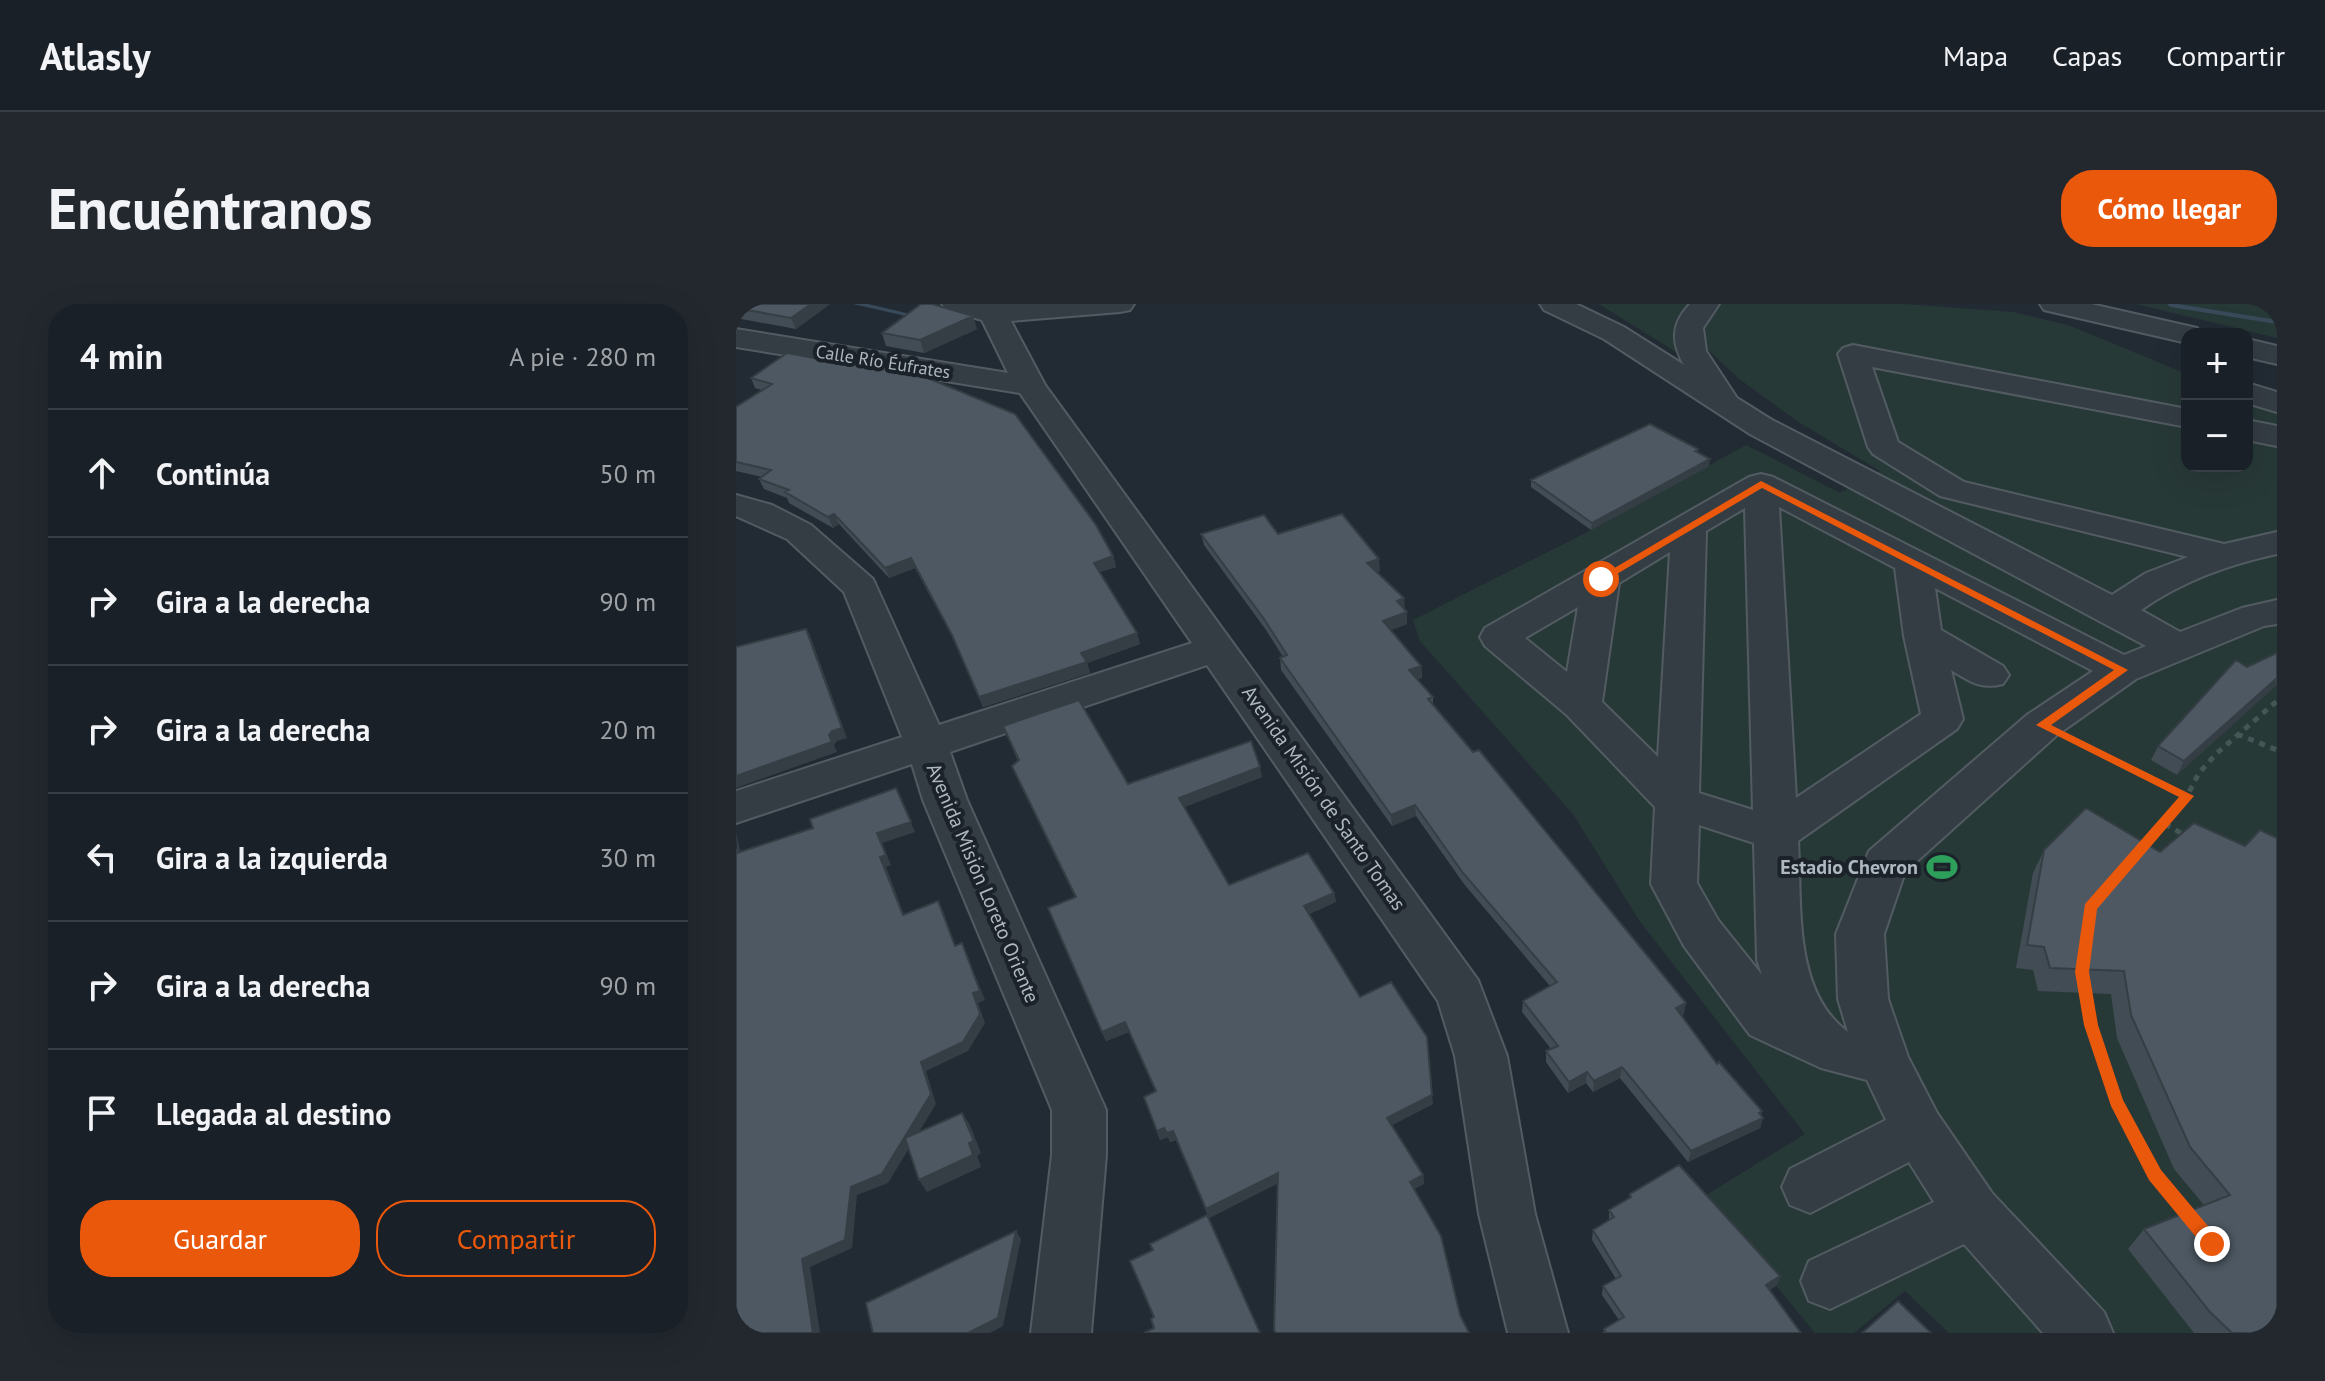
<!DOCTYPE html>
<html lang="es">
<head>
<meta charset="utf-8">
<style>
	:root { --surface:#1a2027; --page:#23282f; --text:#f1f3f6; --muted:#9fa3a7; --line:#383e44; --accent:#ea580c }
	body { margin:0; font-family:"PT Sans",sans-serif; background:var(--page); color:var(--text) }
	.controls { position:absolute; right:24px; top:24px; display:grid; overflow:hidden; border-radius:16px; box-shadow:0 8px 32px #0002 }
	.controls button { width:72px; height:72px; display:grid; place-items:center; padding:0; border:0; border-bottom:2px solid var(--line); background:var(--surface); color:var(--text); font:40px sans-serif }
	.stop { position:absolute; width:24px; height:24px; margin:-18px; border:6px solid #ea580c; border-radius:50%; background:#fff }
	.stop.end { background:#ea580c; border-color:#fff; box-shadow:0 2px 8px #0008 }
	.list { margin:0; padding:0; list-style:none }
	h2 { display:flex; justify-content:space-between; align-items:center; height:104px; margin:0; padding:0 32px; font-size:34px }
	h2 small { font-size:26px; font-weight:400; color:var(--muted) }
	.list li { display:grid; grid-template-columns:52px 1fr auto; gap:24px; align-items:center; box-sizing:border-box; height:128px; padding:0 32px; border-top:2px solid var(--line) }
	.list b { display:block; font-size:30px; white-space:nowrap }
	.list em { font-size:26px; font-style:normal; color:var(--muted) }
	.actions { display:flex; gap:16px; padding:24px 32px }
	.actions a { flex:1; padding:18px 0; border:2px solid var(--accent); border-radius:32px; text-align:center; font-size:28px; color:var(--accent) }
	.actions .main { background:var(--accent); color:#fff }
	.icon { flex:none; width:44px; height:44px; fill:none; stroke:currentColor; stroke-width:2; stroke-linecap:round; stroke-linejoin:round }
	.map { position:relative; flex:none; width:1541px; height:1029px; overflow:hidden; border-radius:32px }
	header { display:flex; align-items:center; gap:48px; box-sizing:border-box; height:112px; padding:0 40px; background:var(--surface); border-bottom:2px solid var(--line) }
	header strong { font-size:38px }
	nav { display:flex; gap:44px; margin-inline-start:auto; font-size:28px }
	.intro { display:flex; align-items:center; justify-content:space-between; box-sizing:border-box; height:192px; padding:0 48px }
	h1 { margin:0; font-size:56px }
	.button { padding:20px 36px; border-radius:32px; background:var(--accent); color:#fff; font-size:28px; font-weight:700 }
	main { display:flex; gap:48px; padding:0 48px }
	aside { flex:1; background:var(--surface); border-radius:32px; box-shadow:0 8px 32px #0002 }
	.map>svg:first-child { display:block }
</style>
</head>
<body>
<header>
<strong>Atlasly</strong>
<nav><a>Mapa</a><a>Capas</a><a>Compartir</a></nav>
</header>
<div class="intro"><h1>Encuéntranos</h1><a class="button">Cómo llegar</a></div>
<main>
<aside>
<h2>4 min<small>A pie · 280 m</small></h2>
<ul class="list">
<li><svg class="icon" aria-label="ahead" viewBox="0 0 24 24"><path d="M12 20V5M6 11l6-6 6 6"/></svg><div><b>Continúa</b></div><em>50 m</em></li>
<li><svg class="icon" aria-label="right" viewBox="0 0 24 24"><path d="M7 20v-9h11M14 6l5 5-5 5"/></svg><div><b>Gira a la derecha</b></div><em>90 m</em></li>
<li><svg class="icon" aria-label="right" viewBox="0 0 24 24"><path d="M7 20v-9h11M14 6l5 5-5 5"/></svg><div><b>Gira a la derecha</b></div><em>20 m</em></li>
<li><svg class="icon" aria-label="left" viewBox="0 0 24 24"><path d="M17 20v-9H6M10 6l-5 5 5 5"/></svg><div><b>Gira a la izquierda</b></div><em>30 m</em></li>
<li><svg class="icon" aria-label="right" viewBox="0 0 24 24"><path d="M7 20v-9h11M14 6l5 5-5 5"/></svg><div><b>Gira a la derecha</b></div><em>90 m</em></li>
<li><svg class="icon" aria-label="arrive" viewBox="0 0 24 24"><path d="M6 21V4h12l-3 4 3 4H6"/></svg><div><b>Llegada al destino</b></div></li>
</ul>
<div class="actions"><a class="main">Guardar</a><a>Compartir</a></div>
</aside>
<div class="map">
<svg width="1541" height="1029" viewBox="0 0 1541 1029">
	<rect width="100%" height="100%" fill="#222b34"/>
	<path fill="#273937" d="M863,0H955L940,15V48Z
		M984,0H1167L1277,8L1332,21L1451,70V162H1511V94L1541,106V1029H1213L1169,987L1118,1029H1079L967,893L1069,830L903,616L837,510L684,337L677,316L863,222L1010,141L1104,189L1144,167L1061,117L1002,74L965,39V22Z
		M1400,0H1541V34Z"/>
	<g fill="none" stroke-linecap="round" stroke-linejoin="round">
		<path fill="#394b5b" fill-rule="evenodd" d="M117,0H132L187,13L183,15Z
			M1431,0H1442L1541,16V20L1434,3Z"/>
		<g stroke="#525b62" stroke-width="4">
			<path id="minor" d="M206,0H398L394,6L384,8L275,17L309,81L742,676L771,752L799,910L832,1029H772L743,910L719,752L702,697L471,361L214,448L231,496L370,806V851L355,1029H295L316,851V806L187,496L176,460L0,519V487L166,433L108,288L51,235L0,212V191L36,201L75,221L137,275L203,421L456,339L284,89L0,43V25L272,69L246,16L210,6Z
				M804,0H840L888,23L948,61C935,38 935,20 954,0H983L967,24L970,47L1001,94L1036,116L1376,291L1410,269L1452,253L1204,192L1137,150L1132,143L1102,50L1107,44L1117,41L1451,105V123L1136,63L1162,138L1228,178L1488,240L1541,228V250C1491,261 1447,277 1405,306L1444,328L1506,304L1541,296V320L1528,322L1400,375L1321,431L1169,568L1148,630L1152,695L1172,753L1201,809L1256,889L1368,1008L1377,1029H1307L1228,940L1094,1005L1073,997L1065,977L1073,957L1198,898L1173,858L1074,909L1054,901L1046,883L1054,865L1150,816L1131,776L1085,764L1014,731L948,642L915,580L919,503L831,411L749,342L744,333L749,324L1013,173L1025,170L1037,173L1388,351L1410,342L1014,130L868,35L808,6ZM1043,203L1159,264L1168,332L1185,410L1060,494ZM1009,204L1017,506L963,489L970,227ZM934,248L922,453L866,398L883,279ZM1199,284L1357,367L1291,411L1133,547L1100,630L1102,695L1112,728C1056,687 1066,599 1062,537L1221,425L1227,415L1215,366C1233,377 1245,386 1267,380L1273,371L1267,362L1205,326ZM842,303L831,368L789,334ZM963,521L1018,539L1021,656L1026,671L982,616L961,579Z
				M1304,0H1355L1461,24L1465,30H1451V39L1308,6Z
				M1511,35L1541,42V60L1511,53Z
				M1511,79L1541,88V108L1511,99Z
				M1511,116L1541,122V142L1511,136Z"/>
		</g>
		<path stroke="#455656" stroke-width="5" stroke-dasharray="6 6" stroke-linecap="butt" d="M1501,430L1541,446
			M1344,440L1451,492
			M1429,520L1450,532
			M1408,543L1451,492L1463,469L1481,449L1541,397"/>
		<path stroke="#455656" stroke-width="6" stroke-dasharray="7 7" stroke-linecap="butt" d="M1349,684C1366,770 1399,842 1453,911"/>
		<use href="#minor" fill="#353d44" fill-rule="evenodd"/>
	</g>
	<path fill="#424c54" d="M0,0H94L60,25L0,14Z
		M241,25L188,49L150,42L146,29Z
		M51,49L377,252L380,263L363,268L401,329L404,340L351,359L354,369L247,403L221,341L179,264L153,274L103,220L97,224L53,199L51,194L28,185L23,175L26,173L0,167V103L26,86L19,84L15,74Z
		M962,145L961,148L973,162L855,226L795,183V176Z
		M465,230H542L644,267L641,268L669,306L671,320L655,326L685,362L686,374L681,375L697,393V400L948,710L945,711L981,760L1026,807L1025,811L1027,814L1024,824L952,858L884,774L857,788L850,779L832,789L810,758V747L815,745L786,708L787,697L814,682L728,580L680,512L656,522L545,366L544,354L547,353L530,326L468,241Z
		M1511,363L1441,471L1415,456L1422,442Z
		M267,422L392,480L526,473L448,503L493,581L598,589L600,598L573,610L624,693L697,800L656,821L687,871L688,880L542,879L473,914L440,836L434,838L432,833L424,836L408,793L420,788L393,728L370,737L312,604L339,593L280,472L276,462L282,457Z
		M1509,542L1541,1029H1458L1392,945L1408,925L1468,901L1438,865L1381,734L1375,690L1302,687L1297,666L1280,664L1297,569L1308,546L1424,548Z
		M894,890L1044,972L1040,982L1033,986L1065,1029H867L868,1025L883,1016L866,991L867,982L880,975L856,936L857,926L873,916V906L893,894Z"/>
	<path fill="#363e45" d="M75,0H94L60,25L55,14Z
		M237,12L241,25L188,49L184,36Z
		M974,155L973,162L855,226L856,219Z
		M98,210L103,220L97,224L92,213Z
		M377,252L380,263L361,269L358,259Z
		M175,254L179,264L153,274L149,264Z
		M643,255L644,267L632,271L631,259Z
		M668,294L669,306L661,297Z
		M671,308V320L648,329L647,317Z
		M70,325L75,334L111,434L101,437L98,441L101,448L0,484V472Z
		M401,329L404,340L351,359L354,369L247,403L243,393L345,349Z
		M685,362L686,374L674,378L673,366Z
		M1541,374V381L1441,471L1448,457Z
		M524,463L526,473L446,504L443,494Z
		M160,484L179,528L146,539L155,561L150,563L172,621L167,611L144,553L141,529Z
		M679,501L680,512L656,522L655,511Z
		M0,528L7,559L1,549Z
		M598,589L600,598L570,611L568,602Z
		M202,597L207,607L223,652L219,642Z
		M226,639L249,696L242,699L249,719L232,747L190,767L200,800L152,879L121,891L116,944L74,963L84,1029H77L66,955L115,883L185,758L237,689Z
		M950,699L948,710L938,715L940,704Z
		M389,718L393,728L370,737L366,728Z
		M886,763L884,774L857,788L858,777Z
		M851,768L850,779L832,789L833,778Z
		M696,791L697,800L652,823L651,814Z
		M1026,807L1023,815L1027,814L1024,824L952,858L955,847Z
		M226,809L234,821L245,849L241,852L245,863L191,888L183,876L233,839Z
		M428,824L437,827L440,836L434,838L432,833L424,836L421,827Z
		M542,869L545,878L473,914L470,905Z
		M687,871L688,880L675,887L674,878Z
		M280,927L285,935L267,1022L254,1029H232Z
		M1044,972L1040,982L1027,990L1030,981Z"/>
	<path fill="#4d5862" stroke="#363e45" stroke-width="2" d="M0,0H75L55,14L0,4Z
		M185,0H196L237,12L184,36L146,29Z
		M51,49L110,60L116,56L165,63L279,110L360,221L377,252L358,259L401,329L345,349L351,358L243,393L216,331L175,254L149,264L98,210L92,213L49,188L53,186L23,175L35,166L0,158V103L36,80L15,74Z
		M914,120L962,145L959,147L974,155L856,219L795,176Z
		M606,210L643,255L631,259L668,294L661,297L671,308L647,317L685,362L673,366L697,393L692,395L737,448L743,446L950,699L940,704L981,760L983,758L1026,807L1023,809L1027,814L955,847L886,763L858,777L851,768L833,778L810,747L822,742L787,697L821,678L727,569L679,501L655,511L544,354L551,351L528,315L465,230L528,211L542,230Z
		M70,325L106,424L96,427L93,431L96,438L0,472V343Z
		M1541,349V374L1448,457L1422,442L1500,356L1511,363Z
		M343,396L392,480L515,437L524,463L443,494L493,581L572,549L598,589L568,602L624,693L655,678L691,733L696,791L651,814L687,871L674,878L705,932L724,1011L733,1029H540L538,1026L542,869L470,905L437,827L431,829L428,824L421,827L408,793L420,787L389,718L366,728L312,604L340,593L276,462L283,456L267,422Z
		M160,484L175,518L141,529L150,551L144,553L167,611L202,597L219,642L226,639L244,687L237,689L244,710L227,738L185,758L195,790L146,870L115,883L109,936L66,955L77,1029H0V545L1,549L77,524L74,515Z
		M1350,504L1424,548L1458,519L1509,542L1524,526L1541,534V1029H1496L1474,1008L1408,925L1494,891L1454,843L1395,711L1388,667L1314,664L1308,643L1291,641L1308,546Z
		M226,809L238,837L233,839L237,851L183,876L169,834Z
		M943,861L1044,972L1030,981L1065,1029H870L868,1025L888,1013L867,982L885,972L857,926L878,913L873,906L895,893L894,890Z
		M471,911L524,1029H408L418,1024L415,1015L418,1013L394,957L417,946L414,940Z
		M280,927L262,1014L232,1029H137L130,999Z
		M1162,997L1195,1029H1126Z"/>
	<path fill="#ea580c" d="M1025,177L1392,366L1315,421L1458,492L1361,605L1353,668L1362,721L1387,796L1425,866L1482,934L1485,940L1482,945H1470L1413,876L1375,802L1348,721L1339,668L1349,600L1443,493L1300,421L1378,366L1026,184L869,277L860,275Z"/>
	<defs>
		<g id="stadium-bare" transform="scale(2.4)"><path d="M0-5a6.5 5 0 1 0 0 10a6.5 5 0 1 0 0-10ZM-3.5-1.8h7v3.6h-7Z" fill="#2e9e5b" stroke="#1b2229" stroke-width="2.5" paint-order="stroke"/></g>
	</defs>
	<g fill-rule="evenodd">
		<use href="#stadium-bare" x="1206" y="563"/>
	</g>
	<g text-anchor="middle" stroke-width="8" stroke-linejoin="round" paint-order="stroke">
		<g font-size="18" fill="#afb8c1" stroke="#1b2229">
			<text transform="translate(147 58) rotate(9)" y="6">Calle Río Éufrates</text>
		</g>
		<g font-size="20" fill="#afb8c1" stroke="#1b2229">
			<text transform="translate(588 494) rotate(55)" y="7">Avenida Misión de Santo Tomas</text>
			<text transform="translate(247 579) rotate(67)" y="7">Avenida Misión Loreto Oriente</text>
		</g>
		<g font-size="20" font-weight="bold" fill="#afb8c1" stroke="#1b2229" text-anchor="end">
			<text x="1182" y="570">Estadio Chevron</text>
		</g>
	</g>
</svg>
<div class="controls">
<button>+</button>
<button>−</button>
</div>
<div class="stop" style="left:865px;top:275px"></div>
<div class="stop end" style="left:1476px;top:940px"></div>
</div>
</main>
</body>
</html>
